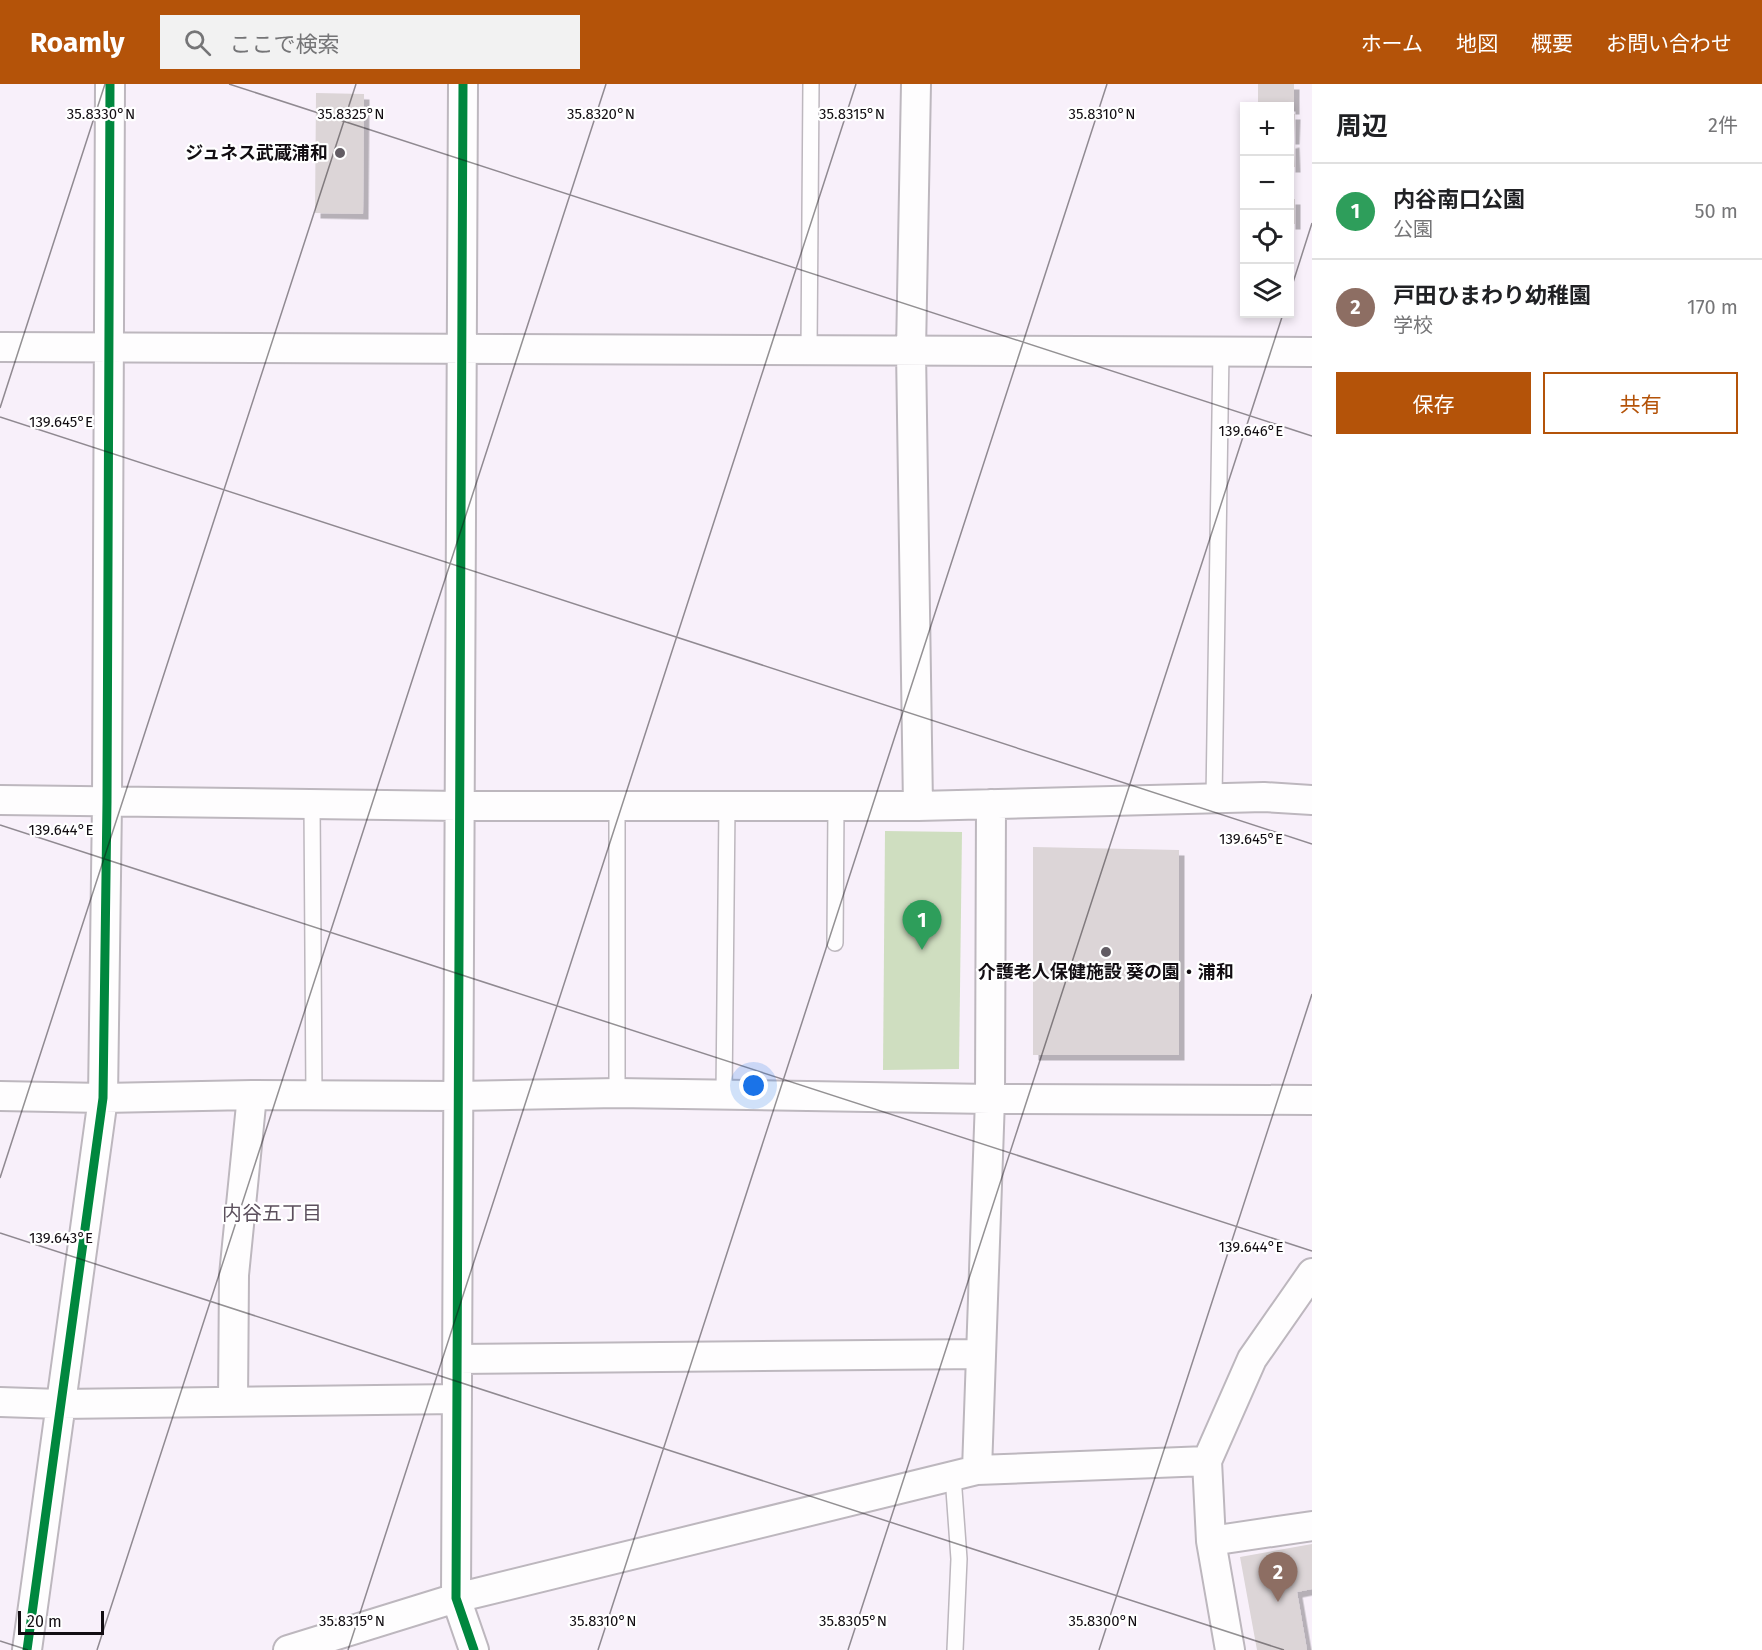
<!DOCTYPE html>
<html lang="ja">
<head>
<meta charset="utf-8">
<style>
	:root { --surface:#fff; --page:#f2f2f2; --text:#202124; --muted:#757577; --line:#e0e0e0; --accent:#b45309 }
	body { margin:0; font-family:"Fira Sans","Noto Sans JP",sans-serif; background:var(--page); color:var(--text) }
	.controls { position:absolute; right:18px; top:18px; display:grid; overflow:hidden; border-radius:0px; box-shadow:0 3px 9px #0003 }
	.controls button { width:54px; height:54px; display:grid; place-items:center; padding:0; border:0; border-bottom:2px solid var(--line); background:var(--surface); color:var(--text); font:30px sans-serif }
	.scale { position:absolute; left:18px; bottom:15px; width:86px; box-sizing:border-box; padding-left:6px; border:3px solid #120d12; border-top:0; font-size:16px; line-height:21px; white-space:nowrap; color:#120d12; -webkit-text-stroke:4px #fff; paint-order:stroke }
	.you { position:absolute; left:754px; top:1002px; width:21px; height:21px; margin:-15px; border:4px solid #fff; border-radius:50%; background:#1a73e8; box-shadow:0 0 0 9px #1a73e833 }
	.badge { display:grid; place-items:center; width:39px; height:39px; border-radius:50%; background:var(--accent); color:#fff; font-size:20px; font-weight:700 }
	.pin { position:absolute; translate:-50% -50px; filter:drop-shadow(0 2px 3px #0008) }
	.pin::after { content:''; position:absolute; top:32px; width:21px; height:18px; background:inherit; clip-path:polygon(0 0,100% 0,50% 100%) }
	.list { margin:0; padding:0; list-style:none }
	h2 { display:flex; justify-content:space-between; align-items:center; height:78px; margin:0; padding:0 24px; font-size:26px }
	h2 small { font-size:20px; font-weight:400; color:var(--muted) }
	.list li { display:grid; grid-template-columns:39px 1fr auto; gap:18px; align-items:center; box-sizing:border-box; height:96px; padding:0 24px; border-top:2px solid var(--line) }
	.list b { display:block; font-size:22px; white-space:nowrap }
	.list p { margin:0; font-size:20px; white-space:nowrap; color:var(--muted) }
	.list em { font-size:20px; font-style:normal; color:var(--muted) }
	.actions { display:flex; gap:12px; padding:18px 24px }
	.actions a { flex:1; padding:14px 0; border:2px solid var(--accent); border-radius:0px; text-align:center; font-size:21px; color:var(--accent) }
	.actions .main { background:var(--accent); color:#fff }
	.icon { flex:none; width:33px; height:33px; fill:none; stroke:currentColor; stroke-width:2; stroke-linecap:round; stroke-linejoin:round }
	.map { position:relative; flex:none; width:1312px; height:1566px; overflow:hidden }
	header { display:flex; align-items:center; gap:36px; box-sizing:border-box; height:84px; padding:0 30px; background:var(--accent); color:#fff }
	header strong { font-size:28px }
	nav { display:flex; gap:33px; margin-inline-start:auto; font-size:21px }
	.search { width:420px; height:54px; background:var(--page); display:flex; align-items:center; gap:15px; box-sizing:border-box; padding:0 21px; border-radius:0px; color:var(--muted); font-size:22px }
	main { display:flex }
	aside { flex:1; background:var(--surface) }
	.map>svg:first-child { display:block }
</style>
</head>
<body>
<header>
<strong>Roamly</strong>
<div class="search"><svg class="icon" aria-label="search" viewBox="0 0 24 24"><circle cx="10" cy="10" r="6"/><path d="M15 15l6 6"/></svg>ここで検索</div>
<nav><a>ホーム</a><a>地図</a><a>概要</a><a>お問い合わせ</a></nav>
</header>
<main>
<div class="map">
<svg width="1312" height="1566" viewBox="0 0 1312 1566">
	<defs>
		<filter id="shadow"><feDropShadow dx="5.5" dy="5.5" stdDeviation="0" flood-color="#0004"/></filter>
	</defs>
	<rect width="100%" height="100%" fill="#f8f0fa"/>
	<path fill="#cfdec0" d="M885,747L962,748L959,985L883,986Z"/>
	<path fill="#dcd5d7" filter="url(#shadow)" d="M1258,0H1294V25H1290V22H1258Z
		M316,9L364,10L363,130L315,129Z
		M1290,30H1295L1294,55H1290Z
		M1294,58L1295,83H1290V59Z
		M1290,115H1295V140H1290Z
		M1033,763L1179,766V971H1033Z
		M1312,1460V1505L1297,1508L1307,1566H1257L1240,1473Z"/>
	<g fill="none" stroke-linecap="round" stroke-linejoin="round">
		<g stroke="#bdb7be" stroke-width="18">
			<path id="service" d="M809,266L811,0
				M1214,714L1221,268
				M312,720L314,1012
				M617,722V1009
				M835,859L836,722
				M724,1011L727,722
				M953,1392L959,1475L955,1566"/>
		</g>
		<g stroke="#bdb7be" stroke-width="32">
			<path id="minor" d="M463,0L456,1514L474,1566
				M916,0L911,267L918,722
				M0,263L1312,268
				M0,716L460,722H918L1264,713L1312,716
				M0,1012L103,1014L252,1011L458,1012L617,1009L990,1015L1312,1016
				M457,1275L981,1270
				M0,1318L60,1320L457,1315
				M233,1318L234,1191L252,1011
				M977,1386L990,1015L991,720
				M1211,1457L1312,1442
				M27,1566L103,1014L107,718L110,0
				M288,1566L456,1514L977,1386L1207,1377
				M1230,1566L1211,1457L1207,1377L1252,1275L1312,1189"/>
		</g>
		<use href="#service" stroke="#fefdfe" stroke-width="15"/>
		<use href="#minor" stroke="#fefdfe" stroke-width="28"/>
		<g stroke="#fff" stroke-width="13">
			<path id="cycleway" d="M463,0L456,1514L474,1566
				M27,1566L103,1014L107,718L110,0"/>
		</g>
		<use href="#cycleway" stroke="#00873e" stroke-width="9"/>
	</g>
	<path fill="none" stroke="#120d12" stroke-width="1.5" stroke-opacity="0.45" d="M229,0L1312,352M1290,208L1312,139M0,324L105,0M0,333L1312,760M0,741L1312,1167M0,1094L356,0M0,1149L1284,1566M0,1557L28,1566M97,1566L606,0M348,1566L856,0M598,1566L1107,0M848,1566L1283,230M1099,1566L1312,910"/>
	<g fill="#625c63" stroke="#fff" stroke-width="2">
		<circle cx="340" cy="69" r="6"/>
		<circle cx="1106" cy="868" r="6"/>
	</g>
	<g text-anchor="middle" stroke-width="4.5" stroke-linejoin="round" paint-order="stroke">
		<g font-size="18" font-weight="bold" fill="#120d12" stroke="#fff" text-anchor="end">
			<text x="328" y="75">ジュネス武蔵浦和</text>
			<text x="1106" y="894" text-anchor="middle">介護老人保健施設 葵の園・浦和</text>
		</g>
		<g font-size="20" fill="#5c505d" stroke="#fff">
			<text x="272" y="1136">内谷五丁目</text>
		</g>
	</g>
	<g font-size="15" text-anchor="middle" fill="#120d12" stroke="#fff" stroke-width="4.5" stroke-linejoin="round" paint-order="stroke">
		<text x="101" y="35">35.8330°N</text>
		<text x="351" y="35">35.8325°N</text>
		<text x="601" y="35">35.8320°N</text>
		<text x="852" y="35">35.8315°N</text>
		<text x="1102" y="35">35.8310°N</text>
		<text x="61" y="343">139.645°E</text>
		<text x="1251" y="352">139.646°E</text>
		<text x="61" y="751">139.644°E</text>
		<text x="1251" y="760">139.645°E</text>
		<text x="61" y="1159">139.643°E</text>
		<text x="1251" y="1168">139.644°E</text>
		<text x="352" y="1542">35.8315°N</text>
		<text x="603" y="1542">35.8310°N</text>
		<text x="853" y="1542">35.8305°N</text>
		<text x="1103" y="1542">35.8300°N</text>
	</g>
</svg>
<div class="controls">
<button>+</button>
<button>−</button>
<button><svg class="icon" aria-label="locate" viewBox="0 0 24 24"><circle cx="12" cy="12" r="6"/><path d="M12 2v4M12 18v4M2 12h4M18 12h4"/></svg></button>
<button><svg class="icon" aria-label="layers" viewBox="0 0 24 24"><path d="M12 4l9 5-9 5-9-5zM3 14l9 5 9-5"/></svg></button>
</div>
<div class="scale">20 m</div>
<div class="you"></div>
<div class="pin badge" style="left:922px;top:866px;background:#2e9e5b">1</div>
<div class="pin badge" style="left:1278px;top:1518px;background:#8d6e63">2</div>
</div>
<aside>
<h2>周辺<small>2件</small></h2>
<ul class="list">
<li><span class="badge" style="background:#2e9e5b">1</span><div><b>内谷南口公園</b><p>公園</p></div><em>50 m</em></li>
<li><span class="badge" style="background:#8d6e63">2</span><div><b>戸田ひまわり幼稚園</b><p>学校</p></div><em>170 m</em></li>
</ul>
<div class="actions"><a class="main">保存</a><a>共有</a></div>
</aside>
</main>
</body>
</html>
